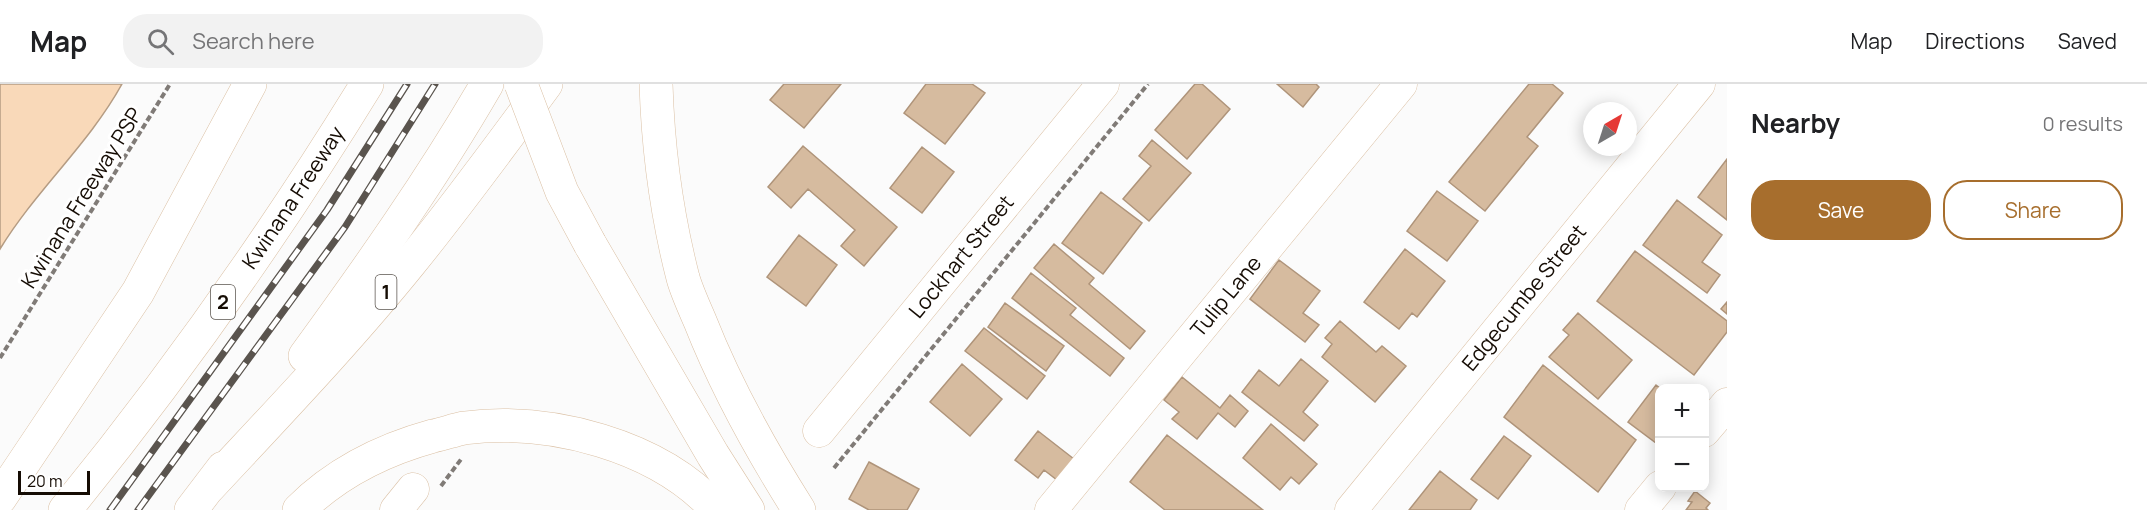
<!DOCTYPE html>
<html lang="en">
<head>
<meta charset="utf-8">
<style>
	:root { --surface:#fff; --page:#f2f2f2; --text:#202124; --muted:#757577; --line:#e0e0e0; --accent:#a76e2d }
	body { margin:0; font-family:Manrope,sans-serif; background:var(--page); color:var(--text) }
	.controls { position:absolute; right:18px; bottom:18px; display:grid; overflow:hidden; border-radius:12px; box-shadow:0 3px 15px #0003 }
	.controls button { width:54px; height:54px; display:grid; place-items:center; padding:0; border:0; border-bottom:2px solid var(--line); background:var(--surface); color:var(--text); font:30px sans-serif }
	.compass { position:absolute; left:1583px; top:18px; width:54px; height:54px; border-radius:50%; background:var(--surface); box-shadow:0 3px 15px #0003; rotate:39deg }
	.scale { position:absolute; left:18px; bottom:15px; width:72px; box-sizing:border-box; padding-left:6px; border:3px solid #150c04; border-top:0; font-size:16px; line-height:21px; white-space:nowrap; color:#150c04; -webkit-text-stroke:4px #fff; paint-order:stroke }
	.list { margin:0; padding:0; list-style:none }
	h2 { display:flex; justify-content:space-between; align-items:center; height:78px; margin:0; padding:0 24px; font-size:26px }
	h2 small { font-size:20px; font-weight:400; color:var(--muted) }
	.actions { display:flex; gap:12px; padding:18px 24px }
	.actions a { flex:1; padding:14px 0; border:2px solid var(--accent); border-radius:24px; text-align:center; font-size:21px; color:var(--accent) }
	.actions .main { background:var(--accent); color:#fff }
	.icon { flex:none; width:33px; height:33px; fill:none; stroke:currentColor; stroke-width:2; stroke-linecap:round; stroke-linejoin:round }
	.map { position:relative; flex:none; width:1727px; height:426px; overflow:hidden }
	header { display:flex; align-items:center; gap:36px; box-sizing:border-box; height:84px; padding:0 30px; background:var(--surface); border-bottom:2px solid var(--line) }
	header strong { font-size:28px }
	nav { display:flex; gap:33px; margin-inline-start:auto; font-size:21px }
	.search { width:420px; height:54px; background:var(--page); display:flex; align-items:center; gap:15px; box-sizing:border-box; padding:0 21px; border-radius:24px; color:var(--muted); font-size:22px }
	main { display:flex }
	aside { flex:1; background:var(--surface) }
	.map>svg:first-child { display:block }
</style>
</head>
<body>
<header>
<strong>Map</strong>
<div class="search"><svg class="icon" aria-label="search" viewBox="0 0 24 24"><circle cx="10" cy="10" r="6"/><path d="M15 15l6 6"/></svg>Search here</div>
<nav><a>Map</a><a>Directions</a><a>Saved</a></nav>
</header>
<main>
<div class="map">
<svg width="1727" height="426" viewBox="0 0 1727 426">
	<rect width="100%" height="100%" fill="#fbfbfb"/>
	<path fill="#f9d9b9" stroke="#b59c83" stroke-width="1.5" d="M0,0H122C89,60 36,106 0,165Z"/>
	<path fill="#d6bb9f" stroke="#af947a" stroke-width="1.5" d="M784,0H841L804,44L770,16Z
		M926,0H972L985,9L945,60L904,29Z
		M1195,0H1202L1230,25L1187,75L1155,46Z
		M1277,0H1316L1319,3L1303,23Z
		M1529,0H1552L1563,9L1527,53L1538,62L1485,127L1449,98Z
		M1152,56L1191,89L1149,137L1123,115L1151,82L1139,72Z
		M803,62L897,143L864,182L841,162L855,146L808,105L791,124L768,103Z
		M922,63L954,88L922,129L890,104Z
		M1727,75V136L1698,113Z
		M1437,107L1478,137L1447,177L1407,147Z
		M1101,108L1142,139L1103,190L1062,159Z
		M1677,116L1722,151L1702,178L1720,191L1707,209L1643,161Z
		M799,151L837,181L806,222L767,193Z
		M1054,160L1094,194L1089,200L1145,247L1130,265L1034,184Z
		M1405,165L1445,197L1417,233L1412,229L1399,245L1364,218Z
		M1635,167L1727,237V248L1694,291L1597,217Z
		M1279,176L1320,207L1303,229L1319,241L1305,258L1250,215Z
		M1031,189L1076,224L1070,231L1124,274L1110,292L1012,214Z
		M1727,218V230L1721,225Z
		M1005,219L1064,262L1046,287L988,243Z
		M1578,229L1632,276L1598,315L1549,273L1569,251L1563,246Z
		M1340,237L1376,268L1382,262L1406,282L1375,318L1322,273L1332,260L1325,254Z
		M984,244L1045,292L1027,315L965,267Z
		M1301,275L1328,297L1303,328L1318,341L1304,357L1242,308L1259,286L1279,302Z
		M962,280L1002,315L970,352L930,318Z
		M1543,281L1636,356L1598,408L1504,333Z
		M1182,293L1220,324L1230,311L1248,327L1235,343L1218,329L1197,355L1172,335L1179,328L1164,316Z
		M1656,301L1660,304V362L1628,338Z
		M1271,340L1317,380L1299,400L1291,393L1280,406L1243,374Z
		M1038,347L1074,375L1057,396L1044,386L1038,394L1015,376Z
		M1167,351L1263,426H1165L1130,398Z
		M1504,352L1531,372L1498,415L1471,395Z
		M869,378L919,405L907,426H869L849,415Z
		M1440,387L1477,416L1470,426H1409Z
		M1695,407L1710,419L1706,424L1708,426H1686L1692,418L1688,417Z"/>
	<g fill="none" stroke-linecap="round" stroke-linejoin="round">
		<g stroke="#dbc0a4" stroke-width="33">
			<g id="minor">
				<path id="s1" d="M819,347L1103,0"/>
				<path d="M1704,347L1727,320"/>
				<path d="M396,426L413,405"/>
				<path id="s2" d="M1051,426L1401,0"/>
				<path id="s3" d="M1351,426L1699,0"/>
				<path d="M1641,426L1660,403"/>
			</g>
		</g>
		<g stroke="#dbc0a4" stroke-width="34">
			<g id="highway">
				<path d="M656,0C658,64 667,132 683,194C687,208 694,223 700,237C726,303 761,366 799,426"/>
				<path d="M590,160L713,371L748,426"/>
				<path d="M305,272C369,184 432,95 487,0"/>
				<path d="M210,402C278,329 348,256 411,178C458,120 502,60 546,0"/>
				<path d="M0,414L138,208L250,0"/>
				<path id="s4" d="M65,426C175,291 276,148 367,0"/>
				<path d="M191,426L223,384"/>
				<path d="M299,426C337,388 382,366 433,352C443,350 454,346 464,344C550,333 658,361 717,426"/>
			</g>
		</g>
		<path stroke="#807b77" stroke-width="4" stroke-dasharray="6 3" stroke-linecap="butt" d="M0,274L170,0
			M834,384L1148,0
			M441,402L462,374"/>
		<use href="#minor" stroke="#fff" stroke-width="32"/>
		<use href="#highway" stroke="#fff" stroke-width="33"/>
		<g stroke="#5a544e" stroke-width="7">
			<path id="rail" d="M110,426L327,126L407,0
				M138,426L345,143L435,0"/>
		</g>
		<use href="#rail" stroke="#fff" stroke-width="4.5" stroke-dasharray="14" stroke-linecap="butt"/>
		<g stroke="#dbc0a4" stroke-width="34" stroke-linecap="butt">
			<path id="highway-bridge" d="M521,0L562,108L590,160"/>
		</g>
		<use href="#highway-bridge" stroke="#fff" stroke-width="33"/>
	</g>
	<g text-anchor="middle" stroke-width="6" stroke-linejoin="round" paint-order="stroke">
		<g fill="#fff" stroke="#5b554f" stroke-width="1.5">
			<rect x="375.5" y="191" width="21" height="34" rx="4.5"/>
			<rect x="211" y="201" width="24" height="34" rx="4.5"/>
		</g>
		<g font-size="20" font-weight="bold" fill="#150c04">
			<text x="386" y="215">1</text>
			<text x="223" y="225">2</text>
		</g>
		<g font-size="21" fill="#150c04" stroke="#fff">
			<text dy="7" stroke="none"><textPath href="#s4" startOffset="387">Kwinana Freeway</textPath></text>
			<text transform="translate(82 114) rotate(-58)" y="7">Kwinana Freeway PSP</text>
			<text dy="7" stroke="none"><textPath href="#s1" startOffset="225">Lockhart Street</textPath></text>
			<text dy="7" stroke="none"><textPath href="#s2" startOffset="276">Tulip Lane</textPath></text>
			<text dy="7" stroke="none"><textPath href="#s3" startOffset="274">Edgecumbe Street</textPath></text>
		</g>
	</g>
</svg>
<div class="controls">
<button>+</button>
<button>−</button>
</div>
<svg class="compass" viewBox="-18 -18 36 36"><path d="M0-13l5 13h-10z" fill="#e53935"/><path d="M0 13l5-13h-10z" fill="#757577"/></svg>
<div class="scale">20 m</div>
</div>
<aside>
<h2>Nearby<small>0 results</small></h2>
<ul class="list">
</ul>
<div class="actions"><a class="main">Save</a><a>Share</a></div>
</aside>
</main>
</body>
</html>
